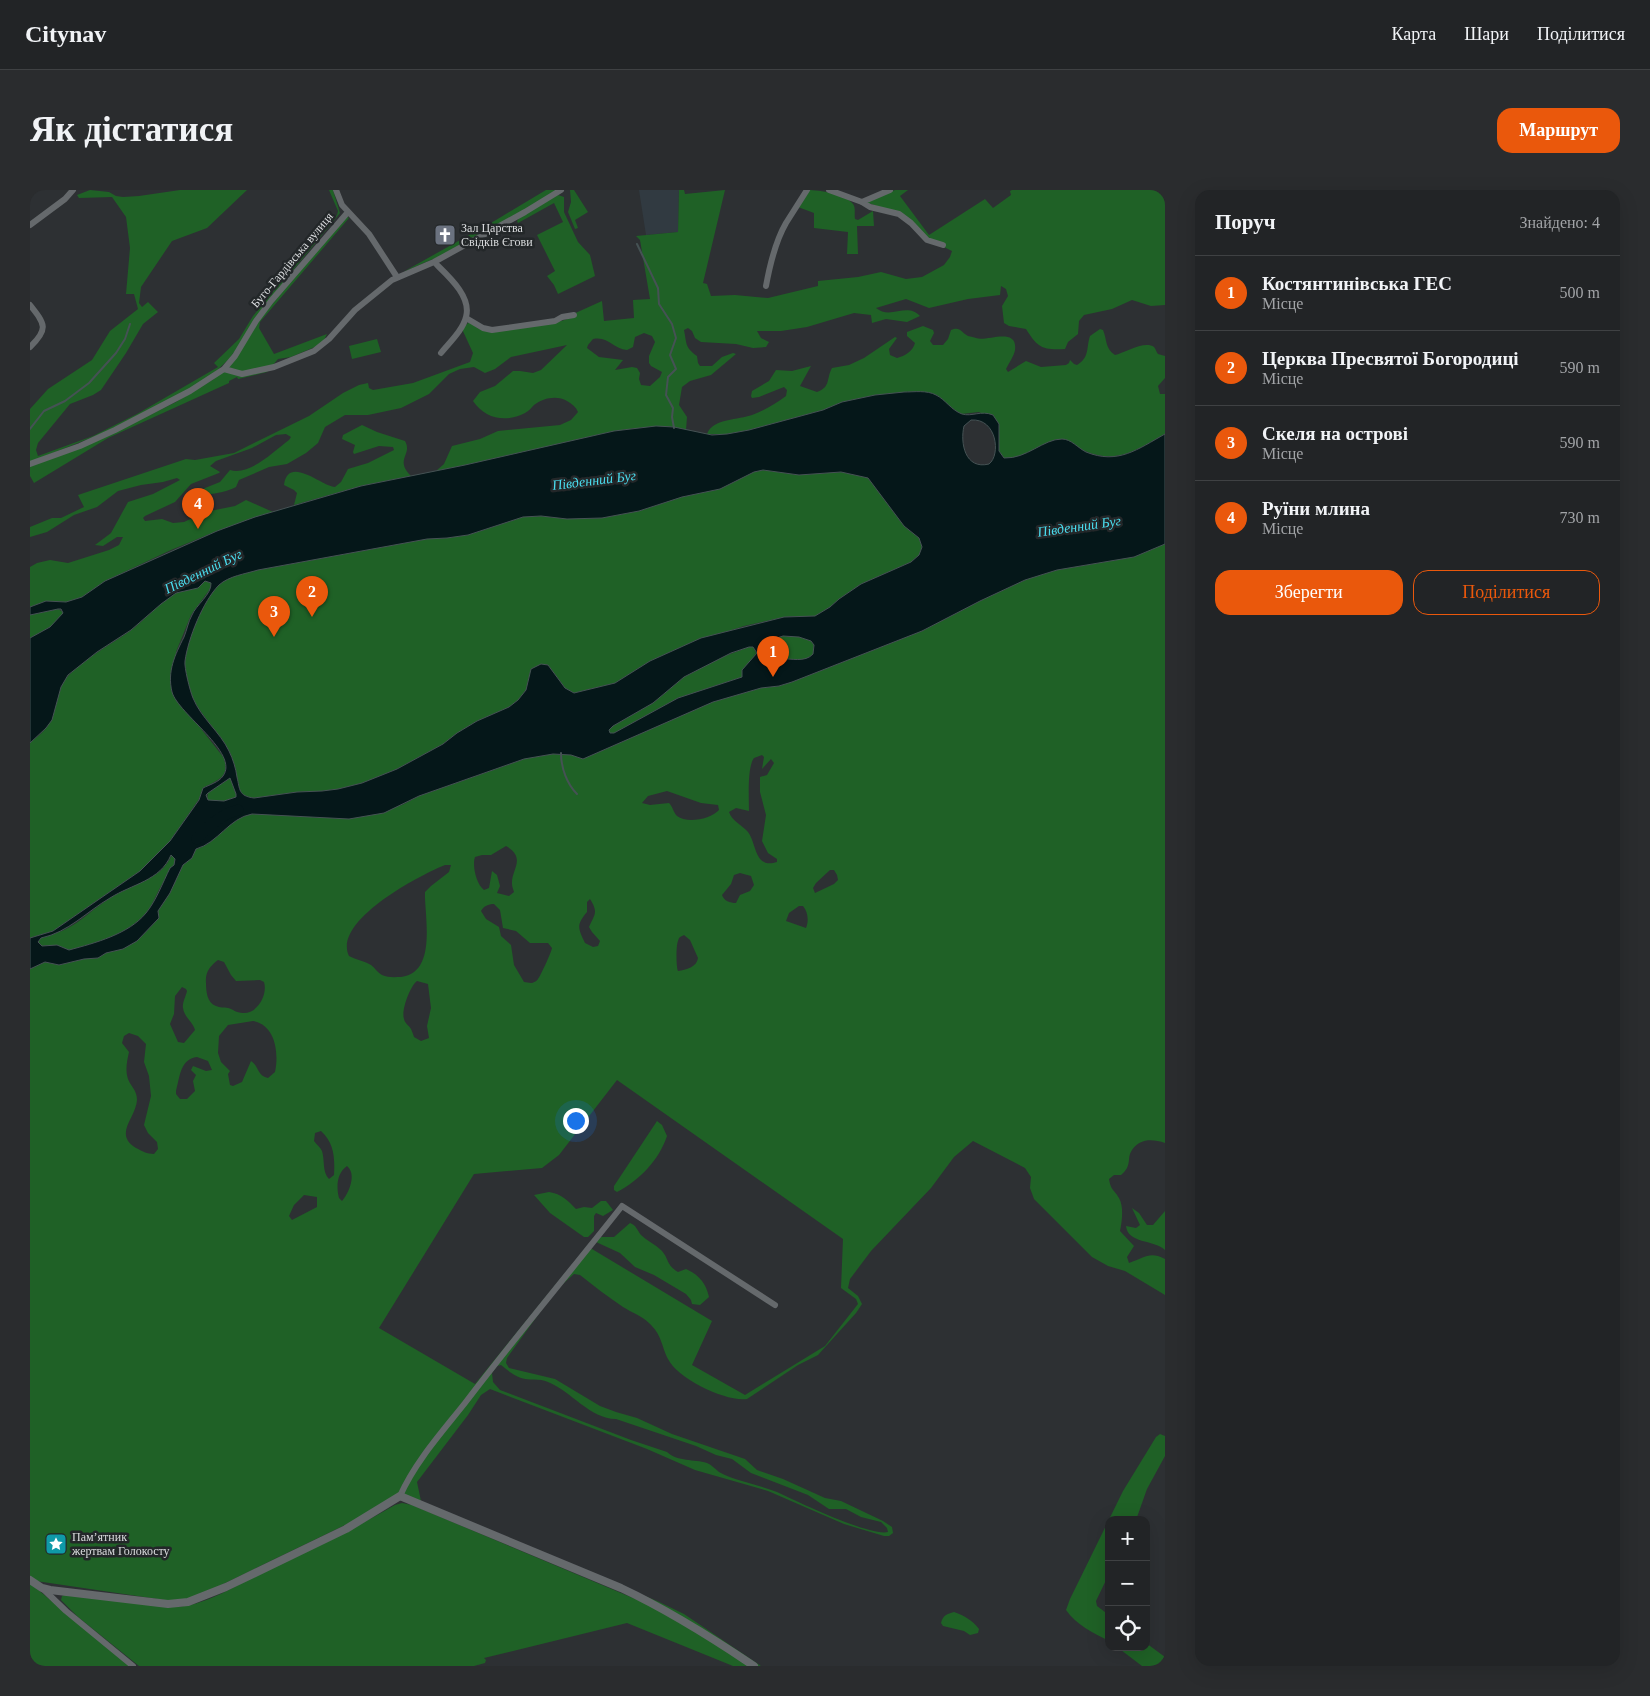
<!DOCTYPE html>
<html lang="uk">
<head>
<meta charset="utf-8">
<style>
	:root { --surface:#222426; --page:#2a2c2e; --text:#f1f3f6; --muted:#a2a4a7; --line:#3f4143; --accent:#ea580c }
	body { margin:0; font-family:"Times New Roman",serif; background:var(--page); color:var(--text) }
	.controls { position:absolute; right:15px; bottom:15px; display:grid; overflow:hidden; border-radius:10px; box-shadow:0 5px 20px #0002 }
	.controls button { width:45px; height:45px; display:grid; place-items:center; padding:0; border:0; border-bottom:1px solid var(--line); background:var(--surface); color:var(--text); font:25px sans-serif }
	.you { position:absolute; left:545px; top:930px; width:18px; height:18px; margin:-12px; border:4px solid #fff; border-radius:50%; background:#1a73e8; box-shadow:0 0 0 8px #1a73e833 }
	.badge { display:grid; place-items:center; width:32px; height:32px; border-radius:50%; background:var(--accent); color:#fff; font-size:16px; font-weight:700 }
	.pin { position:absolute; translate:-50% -41px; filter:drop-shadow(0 1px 2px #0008) }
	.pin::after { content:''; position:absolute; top:26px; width:18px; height:15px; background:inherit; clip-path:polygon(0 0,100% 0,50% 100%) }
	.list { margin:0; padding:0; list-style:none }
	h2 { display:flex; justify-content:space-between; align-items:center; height:65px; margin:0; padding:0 20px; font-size:21px }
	h2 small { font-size:16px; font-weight:400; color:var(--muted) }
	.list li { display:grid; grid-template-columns:32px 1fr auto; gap:15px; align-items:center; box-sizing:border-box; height:75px; padding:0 20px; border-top:1px solid var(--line) }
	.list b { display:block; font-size:19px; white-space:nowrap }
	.list p { margin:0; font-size:16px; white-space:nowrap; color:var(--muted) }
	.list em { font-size:16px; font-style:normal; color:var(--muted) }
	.actions { display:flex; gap:10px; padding:15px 20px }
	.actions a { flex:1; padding:11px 0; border:1px solid var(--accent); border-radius:15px; text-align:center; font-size:18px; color:var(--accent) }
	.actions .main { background:var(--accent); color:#fff }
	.icon { flex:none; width:28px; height:28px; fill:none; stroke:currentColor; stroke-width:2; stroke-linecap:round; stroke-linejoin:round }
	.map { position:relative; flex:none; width:1135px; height:1476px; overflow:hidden; border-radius:15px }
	header { display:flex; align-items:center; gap:30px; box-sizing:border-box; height:70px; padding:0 25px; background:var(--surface); border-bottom:1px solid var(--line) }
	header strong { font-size:24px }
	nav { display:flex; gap:28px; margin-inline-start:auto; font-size:18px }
	.intro { display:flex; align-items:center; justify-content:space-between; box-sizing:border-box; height:120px; padding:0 30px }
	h1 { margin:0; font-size:35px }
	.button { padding:12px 22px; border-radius:15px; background:var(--accent); color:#fff; font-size:18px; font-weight:700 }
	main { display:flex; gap:30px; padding:0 30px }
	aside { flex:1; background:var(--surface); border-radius:15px; box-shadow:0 5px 20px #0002 }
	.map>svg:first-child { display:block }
</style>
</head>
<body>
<header>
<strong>Citynav</strong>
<nav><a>Карта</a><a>Шари</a><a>Поділитися</a></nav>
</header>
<div class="intro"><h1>Як дістатися</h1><a class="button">Маршрут</a></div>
<main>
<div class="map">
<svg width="1135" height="1476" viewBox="0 0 1135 1476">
	<rect width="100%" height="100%" fill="#2d3033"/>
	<path fill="#313a41" d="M609,0H649L648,42L616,45Z"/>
	<path fill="#1f6126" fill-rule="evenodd" d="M60,0L79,2L86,6L93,7L109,6L150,0H217L177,38L142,51L111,97L109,113L112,117L118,112L128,122L113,134L96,163L71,200L63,205L40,214L8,253L6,260L8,266L63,246L107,224L188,177L184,173L209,149L223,126L307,25L308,21L299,0H303L310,23L233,117L215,147L199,169L180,187L144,207L73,243L0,272V219L18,199L62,170L80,141L108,119L104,104H96L100,58L96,27L82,7L49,8L47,5Z
		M516,0H530L410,66L373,82L466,30Z
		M540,0H544L558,22L545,30L548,38L545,39L538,22L541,12Z
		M649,0H654L655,4L695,0L673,93L677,94L681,106L705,105L738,108L788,96V91L828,87L851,82L876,89L892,87L914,75L920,67L922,61L898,49L879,28L836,12L865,0H878L870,6L899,45L955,9L963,18L981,5L980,1L982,0H1135V115L1121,116L1102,110L1082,119L1054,125L1049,131L1048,144L1038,152L1035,159C1012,160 1008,158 996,139L979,136L974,133L972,116L978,106L976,99L971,96L970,105L938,109L899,118L876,109L846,118C860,130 877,112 890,126L877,132L856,129L842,133L841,125L824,123L777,137L751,141H727L731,148L739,152L736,157L723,158L706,154L671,152L665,148L662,141L658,138L654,140C657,155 655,157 667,166L668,173L670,176H682L692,167L703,163L706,164L681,185L660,191L652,197L649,215L657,227L656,240C612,231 570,245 527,255C487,265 447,273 406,281L414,274L422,256L450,249L468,241L530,235L541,230L548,222C546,217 542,214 537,211C527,205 513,208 504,215C501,218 499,221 495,223C476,233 455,229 443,211L450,202L465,196L483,181H490L503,183L511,180L537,155L481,167L465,179L455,183L444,177L430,179L419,184L399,204L371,218L338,225H315L295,237L288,253L276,263L257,274L239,277L209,290L206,297C196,302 179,306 169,303L175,298L190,292L200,280C220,286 244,261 259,250L261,247L256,244L246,245L222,258L186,271L180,276L190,282L189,283L161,294L145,312L115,326L113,328L115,331L132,329L143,333L154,332L175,322L205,316L216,310L243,322L187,341L141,360L75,391L52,407L36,412L16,411L0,417V377L7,373L20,370L38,373L79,360L89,355L93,347H87L73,356L65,355L81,343L98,312L123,304L150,290L147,288L133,292L111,295L88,301L67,317L44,325L17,342L0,347V337L22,328H31L54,317L48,305L156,269L165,270L204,263L212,259L279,226L313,203L329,195L338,193L339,198L343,200L383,193L440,172L443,163L432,139L439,132L449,139L531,131L541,128V125L572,111L574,131L604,128L603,110L620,109L610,50L606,46L648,42ZM614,143L622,146L625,152L619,166V173L621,176L632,182L630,187L620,196L611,195L609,189L610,183L607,178L602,177L585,180L593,170L569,167L557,158L558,155L563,149C579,146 583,159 597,160L603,157L605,147Z
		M778,0C789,0 816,4 823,14C826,18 824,24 825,29L828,30L843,21L844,36H827L828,64H817L818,42L784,38V23L768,17Z
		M528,5L534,7V22L548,52L560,65L565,86L528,104L524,95L517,86L525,81L507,45L533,32L524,13L488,33L487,31L489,28Z
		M316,26L319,28L230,132L229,138L244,164L297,144L292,154L261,167L248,169L237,182L208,189L207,187L199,191V193L78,248L4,293L0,286V276L122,224L146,212L184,189L233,125Z
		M893,136L903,140L904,143L900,151L903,155H913L918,149L921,140C930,136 931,142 938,146C941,147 944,147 946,148C956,152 988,136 985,160C984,166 979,173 976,179L978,182L996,171L1011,177L1036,175L1039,173L1040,170L1044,174L1047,175C1060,167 1056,158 1060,146L1070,139L1073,140C1077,149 1075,159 1085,165C1094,163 1115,150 1124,157C1126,159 1126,162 1128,164L1135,166V188L1128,196L1130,204H1135V244C1108,259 1087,275 1055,261C1047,258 1040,252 1031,249C1012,253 995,269 974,268L969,261V234L949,222L931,224L918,216L907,205H845L812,212L793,220L719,240L697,244H677C683,228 709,230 722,225C735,220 745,214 756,206L757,200L754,197L729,207L722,208L721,206L722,201L739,191L746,180L762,181L781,176L770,196L787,202C801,197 796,189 802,178L819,175L834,168L865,147L867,148L859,159L860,165L867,168C875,166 883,161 885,153L877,146V142Z
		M347,149L351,162L322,169L319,156Z
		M332,235L347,242L375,251C383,265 364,269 381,286L331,296L264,315L267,303L264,300L254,295C258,264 293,297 305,297L311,292L318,279L338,273L364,260L363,257L349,256L324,264L323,262L325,255L312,249L313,245Z
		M733,280L769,285L811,282L838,288L874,336L889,348L892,357L889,365L881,372L831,394L809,409L800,417L785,426L754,427L714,436L656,455L620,471L585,493L544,503L535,498L518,475L501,479L496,500L488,510L479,517L447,531L427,543L413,554L367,579L332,593L308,599L292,601L267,602L224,608C208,606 210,599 207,587C206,579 203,569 199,561C190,542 172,528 163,508C160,501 154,478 155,471C158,449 173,411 189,395C199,386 215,384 228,380L397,349L417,348L438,345L493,327L511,326L537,329L572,328L609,321L652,307L690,299L724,282Z
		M1135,354V953C1123,949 1110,948 1102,960C1096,969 1103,975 1091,985H1084L1079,989C1081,1001 1084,999 1089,1008C1094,1017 1092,1031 1090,1041L1104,1056L1097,1067L1099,1073C1115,1068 1119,1061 1135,1069V1105L1095,1081L1078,1076L1062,1067L1004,1009L1000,998L1001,987L995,978L943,951L924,967L901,998L841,1061L820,1089L818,1098L828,1106L832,1114L826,1123L788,1165L768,1175L717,1209C696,1212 648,1189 638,1169C631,1155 632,1145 619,1133C612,1126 601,1122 593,1117C578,1107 564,1096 550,1085L544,1084L526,1100L477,1168L476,1173L479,1178L525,1189L570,1216L586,1222L607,1228L642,1244L715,1269L727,1280L753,1289L795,1308L811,1311L853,1331L862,1337L863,1343L859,1346H854L814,1334L738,1301L665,1280L617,1259L460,1199L451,1205L438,1225L387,1292L391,1311L399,1317L627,1411L654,1424L731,1476H723L647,1424L371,1308L187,1397L159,1409L141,1411L6,1391L0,1386V779L15,772L29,775L54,769L68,768L76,763L93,759L107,751L129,728L128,721L140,703L153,675L162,668L166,659C188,653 199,628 222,624L319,629L372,615L389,606L494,569L523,564L541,565L553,569L682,512L731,498L749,496L762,492L892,441L950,411L995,390L1027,380L1104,367ZM732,565L734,567L732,579L741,569L744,573L737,585L730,587V602L736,625L732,651L738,663L747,669V672C724,679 727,654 718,642C712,635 702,631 699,622L706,618L719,621C719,609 717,577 724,568ZM637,601L671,613L688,615L689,620C681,629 657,634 647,626C643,622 643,617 639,613L620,615L612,613L618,606ZM476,656C497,668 481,680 482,694C482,696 483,699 484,702L479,706L467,703L470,696L467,685L462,681L459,698L454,700C446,694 442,675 445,667L452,665H461ZM415,675H421L419,682L401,696L395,702C394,724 408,783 371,787C366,787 358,788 352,785C348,783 345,778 341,775C335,771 326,770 319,766C302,731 390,685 415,675ZM800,680H804L807,685L808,690L804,694L785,703L783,698L786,693ZM710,683L721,686L724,695L720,701L710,705L706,713C700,713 694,711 692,705L701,694L704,685ZM560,709C569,723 564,725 559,737L562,742L570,751L568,756L563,757L555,753C548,738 546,735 557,722V712ZM464,714L470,720L473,738L486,741L500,753H518L522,758C522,761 510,787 508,789C507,791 503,793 501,793L494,792L484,775L481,755L471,746L469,737L456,729L451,721C454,716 458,714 464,714ZM769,716H773C778,722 779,731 776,738L756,731L759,723ZM654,745L660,750L668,768C667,777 656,780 648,781C646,777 646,755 648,751C649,747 650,747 654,745ZM188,770L194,772L201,785L206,791L230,790L234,792C238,805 227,824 213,823C206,823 203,819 198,818C194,817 190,818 186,816C177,813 176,801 176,793C175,782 180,776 188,770ZM387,791L398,794L401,818L397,836L399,848L391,851L384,847C383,844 382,841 381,839C379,835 375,834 374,829C371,821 380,796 387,791ZM152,797L156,799L157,801C156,806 152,813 153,818C154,827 163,832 165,840L154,853L148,852L140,834L144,824L145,806ZM223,831C246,835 249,864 245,882L238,888C227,886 229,876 221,871L212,892L203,896L200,895L198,884L200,881L191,872L188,863L189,846L198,835ZM99,843L108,846L116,854L114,872L119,886L121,906L114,935L118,943L127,952L128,959L124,964C117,964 112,961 106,958C83,944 106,928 107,910C107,900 101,897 98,889C95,880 97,871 99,862L92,853L94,846ZM167,867L178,871L182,880L176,881L163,876L161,880L166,885L163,891L165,901L157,909H150L146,904V901C150,887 150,869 167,867ZM587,890L813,1049L811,1098L826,1109L828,1114L795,1156L715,1205L662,1175L682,1131L557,1056L445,1194L349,1138L444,984L512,978L529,965ZM291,941C304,953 305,967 304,985L299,989C292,982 295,971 292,961C290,957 287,955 284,951L285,943ZM317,976C327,984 319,1003 312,1011L309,1008C306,996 307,983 317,976ZM274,1005L287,1007V1017L262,1030L259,1026L264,1015ZM471,1175C477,1180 483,1185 491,1188C499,1191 509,1188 518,1192C541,1201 560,1229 586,1229L666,1256L686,1265L702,1269L721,1283L778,1305L799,1319H816L831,1327L851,1332L857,1338L858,1342C841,1347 766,1311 747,1302C730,1295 705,1291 689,1282C685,1279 682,1275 677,1273C664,1269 648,1272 637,1262L601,1250L470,1200L463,1192L462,1183L467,1176Z
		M175,391L181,393L180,399L161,425L146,462L165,531L194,568C200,587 188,590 173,598L169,609L140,651L110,681L23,741L0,748V553C5,548 13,543 17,537C26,523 27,496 39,485C57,467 80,455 100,441C116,429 128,414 144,404C156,398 164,401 175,391Z
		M28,419L33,422C30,434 11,442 0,448V425Z
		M753,446L769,447L781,451L784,455L783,464C775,473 761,468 750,469C744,470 739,472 733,473L731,469C734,456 739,450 753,446Z
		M719,457H723L727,463C719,474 716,473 712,487L648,508L584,543H580L579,540L583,536L623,513L654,487L695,466Z
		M200,588L206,604V607C197,611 185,614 177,609L178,603Z
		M142,665L145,669C145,676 135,689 131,696C126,705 122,716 116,723C97,745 66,753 39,760L27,755L12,756L8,751C14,744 27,744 36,739C52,731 64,718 80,708C101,694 130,691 142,665Z
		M627,931L632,935L637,946C629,970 610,990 587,1002L584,1000V996Z
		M519,1002C532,1004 537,1010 546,1019L554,1017L562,1018L571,1011H576L583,1020L573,1026L566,1023L564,1026V1041L558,1047H554L520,1023L504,1005Z
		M1102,1018L1109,1023L1117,1035H1123L1135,1021V1060C1123,1049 1098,1054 1096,1036L1106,1038L1110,1035Z
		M600,1033C606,1035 607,1040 611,1045C617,1051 625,1054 631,1060C639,1068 636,1075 648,1082L656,1079C669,1085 676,1093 679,1107L670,1115L662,1114L661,1110L656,1104L624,1085L605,1077L590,1063L566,1052L571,1047H584Z
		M1130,1244L1135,1246V1266L1117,1299L1106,1330H1079V1384L1066,1411L1067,1416L1079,1425V1451C1064,1443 1046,1435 1036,1420L1040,1409L1093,1301L1126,1247Z
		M372,1313L382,1315L622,1416L668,1442L719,1476H703L597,1433L454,1468L456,1470L455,1473L444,1476H109L48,1427L31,1410L32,1406L37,1404L144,1417C175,1416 204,1396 232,1383C276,1361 322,1340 365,1315Z
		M0,1393L99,1476H0Z
		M924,1422C935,1426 942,1430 949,1439L948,1443L940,1445L934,1441L913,1436L911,1433C913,1425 917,1424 924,1422Z
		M1116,1453L1135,1467V1476H1112L1087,1457H1116Z"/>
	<path fill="#051719" stroke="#455254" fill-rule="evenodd" d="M874,202C884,202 897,200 906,205C916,210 921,220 932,224C942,227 951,220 963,225L969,234V261L974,268C997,269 1013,249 1032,249C1041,249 1048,258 1056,262C1088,275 1108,259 1135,244V354L1104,367L1027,380L995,390L950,411L892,441L762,492L749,496L731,498L683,512L553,569L541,565L523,564L494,569L389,606L354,623L319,629L222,624C199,628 188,653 166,659L162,668L153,675L140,703L128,721L129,728L107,751L93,759L76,763L68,768L54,769L29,775L15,772L0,779V748L23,741L110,681L140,651L169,610L173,598C179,595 189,592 193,586C210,563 148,524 142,502C137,481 145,465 154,447C157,440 158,432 162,425C166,415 182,404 181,393L175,391L168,398L146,403L131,414L101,440L67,462L38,485L31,497L22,530L16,538L0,553V448L20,437L33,423L31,419H28L0,425V417L16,411L36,412L52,407L75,391L187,341L225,327L331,296L435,275L584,241L626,236L644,237L682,245L697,244L719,240L793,220L812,212L845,205ZM941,230C967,228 971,265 959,274C935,280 930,253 934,236ZM733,280L769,285L811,282L838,288L874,336L889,348L892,357L889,365L881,372L831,394L809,409L800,417L785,426L754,427L671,448L620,471L585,493L544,503L535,498L518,475L511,474L501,479L496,500L488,510L479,517L447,531L427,543L413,554L367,579L332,593L308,599L292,601L267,602L224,608C208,606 210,599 207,587C206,579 203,569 199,561C190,542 171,528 163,508C160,501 154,477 155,471C158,449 173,411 189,395C199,386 215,384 228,380L397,349L417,348L438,345L493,327L511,326L537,329L572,328L609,321L652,307L690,299L724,282ZM753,446L769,447L781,451L784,455L783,464C775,473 761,468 750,469C744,470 739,472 733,473L731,469C733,455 740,450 753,446ZM719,457H723L727,463L712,480V487L648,508L584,543H580L579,540L583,536L623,513L654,487L701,463ZM200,588L206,604V607L194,611L178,610L176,605L178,603ZM141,665L145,669L144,675L140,678C133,692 126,711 116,723C99,744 65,753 39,760L27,755L12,756L8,752L11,748C39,742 56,722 80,708C102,694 130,691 141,665Z"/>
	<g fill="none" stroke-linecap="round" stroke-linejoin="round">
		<path stroke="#455254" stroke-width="2" d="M607,54L628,98L629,114L642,134L646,148L640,165L646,179L638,187L636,205L643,218L642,227L644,238
			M0,239L14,221L35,211L59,193L86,163L95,149L100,134
			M531,563C531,578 537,594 547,604"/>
		<path stroke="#051719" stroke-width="11" d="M167,649C178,636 192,624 208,620"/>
		<path stroke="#65696c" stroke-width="6" d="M306,0L312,15L339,44L367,87
			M799,0L832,12L840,17L869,24L881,33L897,50L913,55
			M832,12L860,0
			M0,35L35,9L43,0
			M404,72C417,85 442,106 436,127C433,140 419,153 411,163
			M736,96C740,74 745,52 756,33C763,22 770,11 777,0
			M0,115C15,134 19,139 0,157
			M436,128L453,138L462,140L525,131L532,127L544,125
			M194,179L212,184L244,177L284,161L299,149L325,120L362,90L404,72L495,22L531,0
			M0,274L50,256L85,240L160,201L194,179L205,166L226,131L241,111L318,22
			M370,1306C385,1272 412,1242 435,1213C486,1146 540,1082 592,1016L745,1115
			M12,1398L36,1421L103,1476"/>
		<path stroke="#65696c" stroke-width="8" d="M0,1390L12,1398L20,1400L138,1414L158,1412L196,1397L316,1339L370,1306L591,1398C638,1420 681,1447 724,1476"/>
	</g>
	<defs>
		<g id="church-square" transform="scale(1.125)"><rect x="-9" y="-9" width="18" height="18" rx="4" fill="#6b7280" stroke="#232729"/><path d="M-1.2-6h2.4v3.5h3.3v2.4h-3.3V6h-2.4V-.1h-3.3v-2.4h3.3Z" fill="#fff"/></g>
		<g id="sight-square" transform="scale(1.125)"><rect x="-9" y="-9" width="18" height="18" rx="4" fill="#0f9aa8" stroke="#232729"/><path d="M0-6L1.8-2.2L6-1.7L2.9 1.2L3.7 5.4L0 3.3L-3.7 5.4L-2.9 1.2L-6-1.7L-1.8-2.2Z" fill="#fff"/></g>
	</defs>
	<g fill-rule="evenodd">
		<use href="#church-square" x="415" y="45"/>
		<use href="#sight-square" x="26" y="1354"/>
	</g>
	<g text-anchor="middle" stroke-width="5" stroke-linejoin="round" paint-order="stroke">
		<g font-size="12" fill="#dadcde" stroke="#232729" text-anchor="start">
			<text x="431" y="42">Зал Царства<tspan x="431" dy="14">Свідків Єгови</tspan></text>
			<text x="42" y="1351">Пам’ятник<tspan x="42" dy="14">жертвам Голокосту</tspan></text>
		</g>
		<g font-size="12" fill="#dadcde" stroke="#232729">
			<text transform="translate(262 70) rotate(-50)" y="4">Буго-Гардівська вулиця</text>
		</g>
		<g font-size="14" font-style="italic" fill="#4addef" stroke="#232729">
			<text transform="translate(564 290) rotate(-7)" y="5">Південний Буг</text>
			<text transform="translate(1049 336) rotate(-8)" y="5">Південний Буг</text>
			<text transform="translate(173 381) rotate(-26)" y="5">Південний Буг</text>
		</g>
	</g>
</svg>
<div class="controls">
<button>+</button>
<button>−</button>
<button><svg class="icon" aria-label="locate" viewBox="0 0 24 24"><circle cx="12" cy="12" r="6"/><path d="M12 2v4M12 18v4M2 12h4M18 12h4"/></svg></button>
</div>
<div class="you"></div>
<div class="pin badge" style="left:743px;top:487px">1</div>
<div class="pin badge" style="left:282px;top:427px">2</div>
<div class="pin badge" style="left:244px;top:447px">3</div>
<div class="pin badge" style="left:168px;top:339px">4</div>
</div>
<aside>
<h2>Поруч<small>Знайдено: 4</small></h2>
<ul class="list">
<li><span class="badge">1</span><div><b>Костянтинівська ГЕС</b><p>Місце</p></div><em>500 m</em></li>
<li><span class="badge">2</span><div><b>Церква Пресвятої Богородиці</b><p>Місце</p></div><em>590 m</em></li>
<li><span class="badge">3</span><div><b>Скеля на острові</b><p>Місце</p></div><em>590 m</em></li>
<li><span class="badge">4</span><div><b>Руїни млина</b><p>Місце</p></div><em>730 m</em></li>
</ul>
<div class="actions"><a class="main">Зберегти</a><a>Поділитися</a></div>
</aside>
</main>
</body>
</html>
